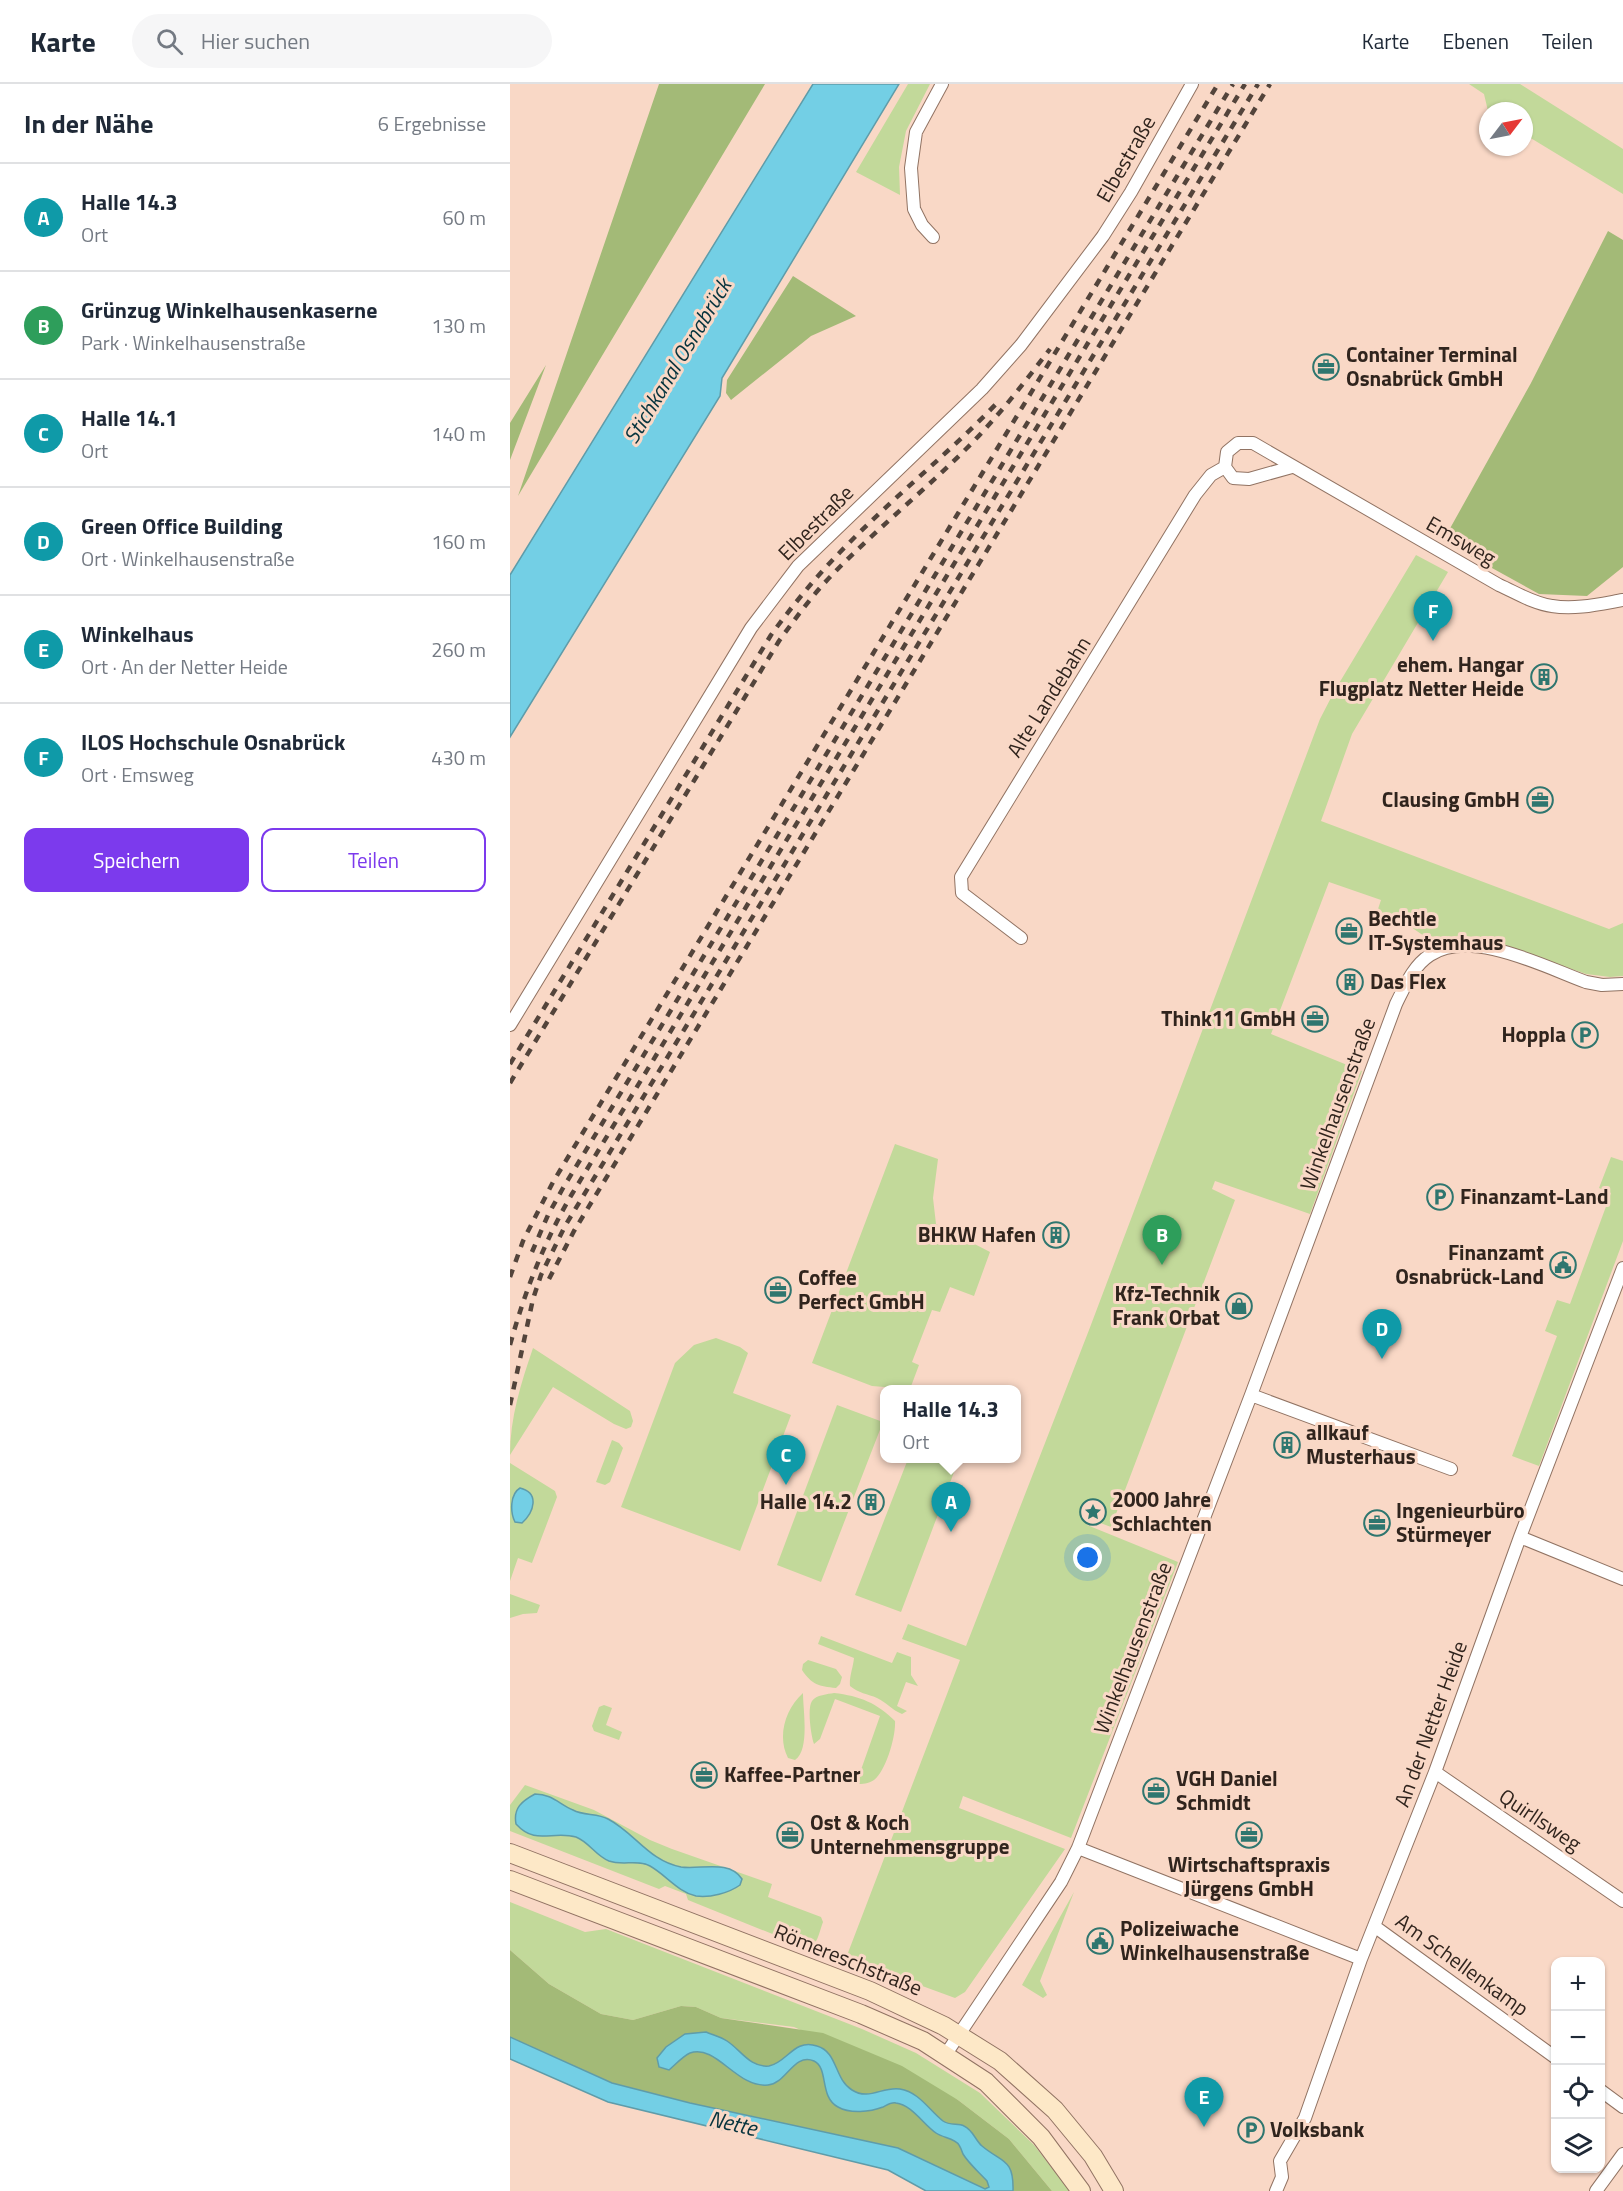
<!DOCTYPE html>
<html lang="de">
<head>
<meta charset="utf-8">
<style>
	:root { --surface:#fff; --page:#f6f6f7; --text:#1f2937; --muted:#747a83; --line:#e0e1e3; --accent:#7c3aed }
	body { margin:0; font-family:"Titillium Web",sans-serif; background:var(--page); color:var(--text) }
	.controls { position:absolute; right:18px; bottom:18px; display:grid; overflow:hidden; border-radius:12px; box-shadow:0 2px 4px #0004 }
	.controls button { width:54px; height:54px; display:grid; place-items:center; padding:0; border:0; border-bottom:2px solid var(--line); background:var(--surface); color:var(--text); font:30px sans-serif }
	.compass { position:absolute; left:969px; top:18px; width:54px; height:54px; border-radius:50%; background:var(--surface); box-shadow:0 2px 4px #0004; rotate:58deg }
	.you { position:absolute; left:578px; top:1474px; width:21px; height:21px; margin:-15px; border:4px solid #fff; border-radius:50%; background:#1a73e8; box-shadow:0 0 0 9px #1a73e833 }
	.badge { display:grid; place-items:center; width:39px; height:39px; border-radius:50%; background:var(--accent); color:#fff; font-size:20px; font-weight:700 }
	.pin { position:absolute; translate:-50% -50px; filter:drop-shadow(0 2px 3px #0008) }
	.pin::after { content:''; position:absolute; top:32px; width:21px; height:18px; background:inherit; clip-path:polygon(0 0,100% 0,50% 100%) }
	.popup { position:absolute; left:370px; top:1301px; width:141px; height:78px; box-sizing:border-box; display:grid; place-content:center; border-radius:12px; background:var(--surface); filter:drop-shadow(0 2px 4px #0005); font-size:20px; white-space:nowrap; color:var(--muted) }
	.popup b { font-size:22px; color:var(--text) }
	.popup::after { content:''; position:absolute; left:50%; top:100%; margin-left:-12px; border:12px solid transparent; border-top-color:var(--surface) }
	.list { margin:0; padding:0; list-style:none }
	h2 { display:flex; justify-content:space-between; align-items:center; height:78px; margin:0; padding:0 24px; font-size:26px }
	h2 small { font-size:20px; font-weight:400; color:var(--muted) }
	.list li { display:grid; grid-template-columns:39px 1fr auto; gap:18px; align-items:center; box-sizing:border-box; height:108px; padding:0 24px; border-top:2px solid var(--line) }
	.list b { display:block; font-size:22px; white-space:nowrap }
	.list p { margin:0; font-size:20px; white-space:nowrap; color:var(--muted) }
	.list em { font-size:20px; font-style:normal; color:var(--muted) }
	.actions { display:flex; gap:12px; padding:18px 24px }
	.actions a { flex:1; padding:14px 0; border:2px solid var(--accent); border-radius:12px; text-align:center; font-size:21px; color:var(--accent) }
	.actions .main { background:var(--accent); color:#fff }
	.icon { flex:none; width:33px; height:33px; fill:none; stroke:currentColor; stroke-width:2; stroke-linecap:round; stroke-linejoin:round }
	.map { position:relative; flex:none; width:1113px; height:2107px; overflow:hidden }
	header { display:flex; align-items:center; gap:36px; box-sizing:border-box; height:84px; padding:0 30px; background:var(--surface); border-bottom:2px solid var(--line) }
	header strong { font-size:28px }
	nav { display:flex; gap:33px; margin-inline-start:auto; font-size:21px }
	.search { width:420px; height:54px; background:var(--page); display:flex; align-items:center; gap:15px; box-sizing:border-box; padding:0 21px; border-radius:33px; color:var(--muted); font-size:22px }
	main { display:flex }
	aside { flex:1; background:var(--surface) }
	.map>svg:first-child { display:block }
</style>
</head>
<body>
<header>
<strong>Karte</strong>
<div class="search"><svg class="icon" aria-label="search" viewBox="0 0 24 24"><circle cx="10" cy="10" r="6"/><path d="M15 15l6 6"/></svg>Hier suchen</div>
<nav><a>Karte</a><a>Ebenen</a><a>Teilen</a></nav>
</header>
<main>
<aside>
<h2>In der Nähe<small>6 Ergebnisse</small></h2>
<ul class="list">
<li><span class="badge" style="background:#0f9aa8">A</span><div><b>Halle 14.3</b><p>Ort</p></div><em>60 m</em></li>
<li><span class="badge" style="background:#2e9e5b">B</span><div><b>Grünzug Winkelhausenkaserne</b><p>Park · Winkelhausenstraße</p></div><em>130 m</em></li>
<li><span class="badge" style="background:#0f9aa8">C</span><div><b>Halle 14.1</b><p>Ort</p></div><em>140 m</em></li>
<li><span class="badge" style="background:#0f9aa8">D</span><div><b>Green Office Building</b><p>Ort · Winkelhausenstraße</p></div><em>160 m</em></li>
<li><span class="badge" style="background:#0f9aa8">E</span><div><b>Winkelhaus</b><p>Ort · An der Netter Heide</p></div><em>260 m</em></li>
<li><span class="badge" style="background:#0f9aa8">F</span><div><b>ILOS Hochschule Osnabrück</b><p>Ort · Emsweg</p></div><em>430 m</em></li>
</ul>
<div class="actions"><a class="main">Speichern</a><a>Teilen</a></div>
</aside>
<div class="map">
<svg width="1113" height="2107" viewBox="0 0 1113 2107">
	<rect width="100%" height="100%" fill="#f9d8c6"/>
	<path fill="#c2d99a" d="M398,0H420L396,47L389,83L390,111L346,88Z
		M959,0H1010L1113,65V110L1014,50V27H978L974,10Z
		M906,471L938,488L842,650L811,737L1099,845L1113,839V892L1100,893L1076,890L968,853L948,852L931,857L920,856L895,839L867,828L871,816L819,798L761,950L852,987L800,1130L705,1097L702,1105L725,1116L601,1443L580,1435L577,1441L668,1478L561,1754L453,1712L449,1724L555,1765L455,1908L445,1914L336,1874L450,1576L392,1555L398,1540L456,1562L579,1246L810,635L825,606Z
		M385,1060L428,1075L423,1114L426,1140L480,1168L464,1212L440,1203L430,1228L422,1226L402,1278L409,1281L400,1305L362,1302L302,1279Z
		M1101,1073L1113,1077V1157L1029,1382L1002,1372L1047,1252L1035,1247L1047,1216L1060,1220L1101,1109L1089,1104Z
		M206,1254L230,1263L238,1269L223,1309L281,1331L230,1467L111,1423L165,1279L184,1261Z
		M23,1264L120,1327L123,1337L121,1343L116,1345L104,1340L43,1303L0,1371C0,1334 11,1299 23,1264Z
		M327,1321L373,1338L311,1498L267,1481Z
		M102,1356L109,1359L113,1364L100,1398L95,1401L86,1398Z
		M398,1375H449L391,1528L345,1511Z
		M0,1379L45,1407L47,1413L22,1479L8,1474L0,1497Z
		M0,1510L30,1521L27,1529L13,1530L0,1534Z
		M311,1552L382,1579L387,1568L401,1573V1591L408,1602L396,1598L387,1622L397,1627L392,1630C382,1626 376,1618 367,1614C358,1610 348,1609 340,1602C339,1593 343,1584 344,1574L308,1560Z
		M298,1576L326,1585L332,1593L330,1600L326,1604C309,1602 302,1601 292,1586L293,1580Z
		M293,1609C293,1626 300,1666 285,1676L278,1674C267,1653 275,1625 293,1609Z
		M324,1609C350,1612 367,1619 385,1637C386,1652 376,1687 364,1696C358,1700 353,1700 346,1700L370,1632L325,1615L310,1655L304,1660C301,1652 297,1624 302,1617C306,1611 318,1610 324,1609Z
		M94,1621L102,1624L96,1641L112,1648L109,1656L84,1647L82,1642L89,1623Z
		M15,1701L84,1726L140,1756L162,1765L262,1800L258,1813L311,1833L313,1838C309,1848 308,1862 297,1864L178,1816L176,1810L155,1802L149,1805L0,1747V1721Z
		M564,1808L530,1897L537,1911L533,1914L512,1901Z
		M0,1818L75,1848L96,1845L352,1945L406,1969L470,2009L524,2061L560,2107H542L499,2055L448,2016L284,1943L211,1934L186,1923L171,1922L123,1936L91,1930L39,1900L0,1866Z"/>
	<path fill="#a3ba77" d="M149,0H255L8,412Z
		M1098,147L1113,156V483L1077,512L1029,510L933,457L1021,299Z
		M283,192L346,232L301,252L221,316L216,309L217,296Z
		M36,281L0,376V339Z
		M0,1866L39,1900L91,1930L123,1936L171,1922L186,1923L211,1934L313,1949L392,1982L448,2016L499,2055L542,2107H477L180,2019L102,1999L0,1953Z"/>
	<path fill="#73cfe5" stroke="#5f9ca9" stroke-width="1.5" d="M303,0H389L212,294L210,312L0,653V491Z
		M10,1404C30,1409 24,1428 12,1439L5,1438C0,1428 0,1410 10,1404Z
		M25,1710C42,1710 49,1720 63,1726C74,1732 87,1729 98,1735C125,1749 139,1777 171,1783C190,1786 219,1775 232,1795L230,1801C219,1809 200,1814 186,1812C168,1808 156,1791 140,1782C128,1775 113,1782 99,1777C86,1772 79,1758 66,1753C42,1746 26,1762 6,1740C3,1724 12,1717 25,1710Z
		M196,1948C203,1951 211,1953 217,1957C231,1966 240,1984 259,1982C277,1979 284,1954 307,1962C328,1968 324,1995 342,2006C359,2017 373,2002 390,2005C409,2008 419,2026 433,2037C440,2042 448,2039 454,2042C463,2046 465,2056 472,2062C492,2079 504,2074 503,2107H416L378,2086L98,2018L0,1975V1953L102,1999L180,2019L388,2064L475,2105L479,2103L477,2097C470,2089 459,2080 453,2070C452,2067 451,2064 449,2061C445,2054 433,2054 426,2049C413,2040 402,2021 386,2019C381,2018 377,2021 373,2023C360,2028 340,2030 328,2023C309,2013 319,1984 304,1977C284,1968 276,2000 258,2001C226,2004 207,1960 180,1969C173,1972 165,1981 159,1986L149,1983L147,1974L156,1963L175,1950Z"/>
	<g fill="none" stroke-linecap="round" stroke-linejoin="round">
		<g stroke="#917363" stroke-width="14">
			<path id="minor" d="M423,153L412,141L404,125L401,84L406,48L432,0
				M782,383L739,395L723,394L715,383L717,368L728,359H743L989,501C1005,508 1024,520 1042,522C1065,526 1090,520 1113,516
				M511,854L452,809L451,793L685,411L701,391L715,383
				M0,941L241,544L288,482L472,305L511,261L593,152L621,108L682,0
				M741,1311L941,1385
				M1010,1453L1113,1495
				M925,1688L1113,1817
				M568,1764L851,1875
				M864,1842L1046,1974
				M436,1970L551,1798L568,1764L741,1311L886,920C895,902 903,882 920,871C961,844 1035,883 1076,898L1092,901L1113,900
				M1090,2006L1113,2023
				M766,2107L772,2093L770,2077L795,2034L851,1875L925,1688L1010,1453L1113,1184
				M1086,2107L1113,2070"/>
		</g>
		<g stroke="#917363" stroke-width="20">
			<path id="secondary" d="M0,1769L360,1907L434,1942L490,1977L545,2026L583,2072L604,2107
				M0,1796L351,1930L413,1957L476,1998L531,2053L571,2107"/>
		</g>
		<use href="#minor" stroke="#fff" stroke-width="12"/>
		<use href="#secondary" stroke="#fde8c7" stroke-width="18"/>
		<path stroke="#53443b" stroke-width="4.5" stroke-dasharray="8 8" stroke-linecap="butt" d="M0,980L261,551C285,518 310,488 339,459C386,411 439,369 486,320
			M0,999L269,557C285,535 301,513 320,493C364,447 413,408 457,364C488,333 514,299 540,265
			M22,1168L38,1131L53,1104L723,0
			M0,1193L13,1157L43,1098L708,0
			M39,1195L64,1147L760,0
			M0,1261C15,1207 34,1158 62,1110L735,0
			M0,1321L23,1215L31,1191L55,1142L748,0"/>
	</g>
	<defs>
		<g id="office-ring" transform="scale(1.35)"><circle r="9.5" fill="#f9d8c6" stroke="#2f766f" stroke-width="1.5"/><path d="M-6-3h4V-5.5h4V-3h4V5H-6ZM-1-4.5V-3h2v-1.5ZM-6 0V1H6V0Z" fill="#2f766f"/></g>
		<g id="building-ring" transform="scale(1.35)"><circle r="9.5" fill="#f9d8c6" stroke="#2f766f" stroke-width="1.5"/><path d="M-4-6H4V6H1V3H-1V6H-4ZM-2.5-4.3h1.7v1.8h-1.7ZM.8-4.3h1.7v1.8H.8ZM-2.5-1h1.7V.8h-1.7ZM.8-1h1.7V.8H.8Z" fill="#2f766f"/></g>
		<g id="parking-ring" transform="scale(1.35)"><circle r="9.5" fill="#f9d8c6" stroke="#2f766f" stroke-width="1.5"/><path d="M-3.5-5.5H1a3.5 3.5 0 0 1 0 7H-1V5.5H-3.5ZM-1-3.4V-.6H.8a1.4 1.4 0 0 0 0-2.8Z" fill="#2f766f"/></g>
		<g id="civic-ring" transform="scale(1.35)"><circle r="9.5" fill="#f9d8c6" stroke="#2f766f" stroke-width="1.5"/><path d="M-.6-6.5H3V-4.5H.6V-3L4-1V1h2V6H-6V1h2V-1L-.6-3ZM-1.2 2.5V6h2.4V2.5Z" fill="#2f766f"/></g>
		<g id="shop-ring" transform="scale(1.35)"><circle r="9.5" fill="#f9d8c6" stroke="#2f766f" stroke-width="1.5"/><path d="M-5-2.5h2.3a2.7 3.5 0 0 1 5.4 0H5L5.5 6h-11ZM-1.5-2.5h3a1.5 2.3 0 0 0-3 0Z" fill="#2f766f"/></g>
		<g id="sight-ring" transform="scale(1.35)"><circle r="9.5" fill="#f9d8c6" stroke="#2f766f" stroke-width="1.5"/><path d="M0-6L1.8-2.2L6-1.7L2.9 1.2L3.7 5.4L0 3.3L-3.7 5.4L-2.9 1.2L-6-1.7L-1.8-2.2Z" fill="#2f766f"/></g>
	</defs>
	<g fill-rule="evenodd">
		<use href="#office-ring" x="816" y="283"/>
		<use href="#building-ring" x="1034" y="593"/>
		<use href="#office-ring" x="1030" y="716"/>
		<use href="#office-ring" x="839" y="847"/>
		<use href="#building-ring" x="840" y="898"/>
		<use href="#office-ring" x="805" y="935"/>
		<use href="#parking-ring" x="1075" y="951"/>
		<use href="#parking-ring" x="930" y="1113"/>
		<use href="#building-ring" x="546" y="1151"/>
		<use href="#civic-ring" x="1053" y="1181"/>
		<use href="#office-ring" x="268" y="1206"/>
		<use href="#shop-ring" x="729" y="1222"/>
		<use href="#building-ring" x="777" y="1361"/>
		<use href="#building-ring" x="361" y="1418"/>
		<use href="#sight-ring" x="583" y="1428"/>
		<use href="#office-ring" x="867" y="1439"/>
		<use href="#office-ring" x="194" y="1691"/>
		<use href="#office-ring" x="646" y="1707"/>
		<use href="#office-ring" x="280" y="1751"/>
		<use href="#office-ring" x="739" y="1751"/>
		<use href="#civic-ring" x="590" y="1857"/>
		<use href="#parking-ring" x="741" y="2046"/>
	</g>
	<g text-anchor="middle" stroke-width="6" stroke-linejoin="round" paint-order="stroke">
		<g font-size="21" fill="#30241d" stroke="#f9d8c6">
			<text transform="translate(616 75) rotate(-60)" y="7">Elbestraße</text>
			<text transform="translate(306 439) rotate(-45)" y="7">Elbestraße</text>
			<text transform="translate(951 457) rotate(30)" y="7">Emsweg</text>
			<text transform="translate(539 613) rotate(-58)" y="7">Alte Landebahn</text>
			<text transform="translate(828 1020) rotate(-70)" y="7">Winkelhausenstraße</text>
			<text transform="translate(623 1564) rotate(-69)" y="7">Winkelhausenstraße</text>
			<text transform="translate(921 1640) rotate(-70)" y="7">An der Netter Heide</text>
			<text transform="translate(1030 1736) rotate(34)" y="7">Quirllsweg</text>
			<text transform="translate(338 1876) rotate(22)" y="7">Römereschstraße</text>
			<text transform="translate(952 1881) rotate(36)" y="7">Am Schellenkamp</text>
		</g>
		<g font-size="21" font-weight="bold" fill="#30241d" stroke="#f9d8c6" text-anchor="start">
			<text x="836" y="278">Container Terminal<tspan x="836" dy="24">Osnabrück GmbH</tspan></text>
			<text x="1014" y="588" text-anchor="end">ehem. Hangar<tspan x="1014" dy="24">Flugplatz Netter Heide</tspan></text>
			<text x="1010" y="723" text-anchor="end">Clausing GmbH</text>
			<text x="858" y="842">Bechtle<tspan x="858" dy="24">IT-Systemhaus</tspan></text>
			<text x="860" y="905">Das Flex</text>
			<text x="786" y="942" text-anchor="end">Think11 GmbH</text>
			<text x="1056" y="958" text-anchor="end">Hoppla</text>
			<text x="950" y="1120">Finanzamt-Land</text>
			<text x="526" y="1158" text-anchor="end">BHKW Hafen</text>
			<text x="1034" y="1176" text-anchor="end">Finanzamt<tspan x="1034" dy="24">Osnabrück-Land</tspan></text>
			<text x="288" y="1201">Coffee<tspan x="288" dy="24">Perfect GmbH</tspan></text>
			<text x="710" y="1217" text-anchor="end">Kfz-Technik<tspan x="710" dy="24">Frank Orbat</tspan></text>
			<text x="796" y="1356">allkauf<tspan x="796" dy="24">Musterhaus</tspan></text>
			<text x="602" y="1423">2000 Jahre<tspan x="602" dy="24">Schlachten</tspan></text>
			<text x="342" y="1425" text-anchor="end">Halle 14.2</text>
			<text x="886" y="1434">Ingenieurbüro<tspan x="886" dy="24">Stürmeyer</tspan></text>
			<text x="214" y="1698">Kaffee-Partner</text>
			<text x="666" y="1702">VGH Daniel<tspan x="666" dy="24">Schmidt</tspan></text>
			<text x="300" y="1746">Ost &amp; Koch<tspan x="300" dy="24">Unternehmensgruppe</tspan></text>
			<text x="739" y="1788" text-anchor="middle">Wirtschaftspraxis<tspan x="739" dy="24">Jürgens GmbH</tspan></text>
			<text x="610" y="1852">Polizeiwache<tspan x="610" dy="24">Winkelhausenstraße</tspan></text>
			<text x="760" y="2053">Volksbank</text>
		</g>
		<g font-size="22" font-style="italic" fill="#07343e" stroke="#f9d8c6">
			<text transform="translate(167 277) rotate(-59)" y="8">Stichkanal Osnabrück</text>
			<text transform="translate(223 2039) rotate(13)" y="8">Nette</text>
		</g>
	</g>
</svg>
<div class="controls">
<button>+</button>
<button>−</button>
<button><svg class="icon" aria-label="locate" viewBox="0 0 24 24"><circle cx="12" cy="12" r="6"/><path d="M12 2v4M12 18v4M2 12h4M18 12h4"/></svg></button>
<button><svg class="icon" aria-label="layers" viewBox="0 0 24 24"><path d="M12 4l9 5-9 5-9-5zM3 14l9 5 9-5"/></svg></button>
</div>
<svg class="compass" viewBox="-18 -18 36 36"><path d="M0-13l5 13h-10z" fill="#e53935"/><path d="M0 13l5-13h-10z" fill="#747a83"/></svg>
<div class="you"></div>
<div class="pin badge" style="left:441px;top:1448px;background:#0f9aa8">A</div>
<div class="popup"><b>Halle 14.3</b>Ort</div>
<div class="pin badge" style="left:652px;top:1181px;background:#2e9e5b">B</div>
<div class="pin badge" style="left:276px;top:1401px;background:#0f9aa8">C</div>
<div class="pin badge" style="left:872px;top:1275px;background:#0f9aa8">D</div>
<div class="pin badge" style="left:694px;top:2043px;background:#0f9aa8">E</div>
<div class="pin badge" style="left:923px;top:557px;background:#0f9aa8">F</div>
</div>
</main>
</body>
</html>
